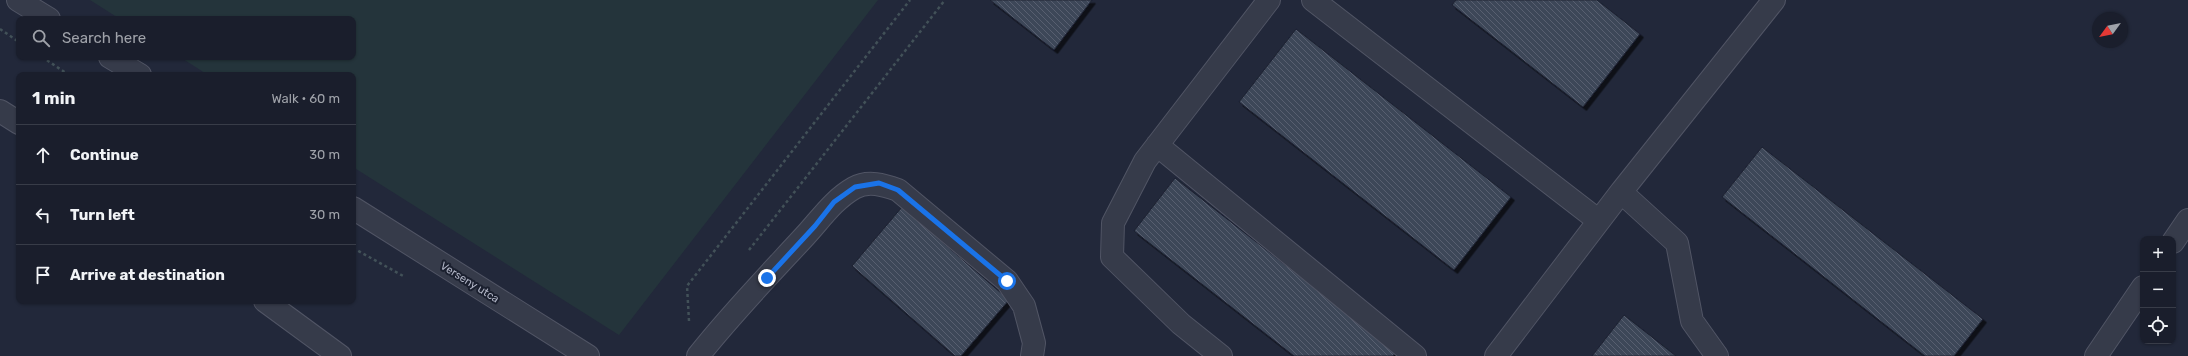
<!DOCTYPE html>
<html lang="en">
<head>
<meta charset="utf-8">
<style>
	:root { --surface:#1a1e2c; --page:#232734; --text:#f1f3f6; --muted:#9fa2a9; --line:#383c48 }
	body { margin:0; font-family:Rubik,sans-serif; background:var(--page); color:var(--text) }
	.controls { position:absolute; right:12px; bottom:12px; display:grid; overflow:hidden; border-radius:8px; box-shadow:0 1px 3px #0004 }
	.controls button { width:36px; height:36px; display:grid; place-items:center; padding:0; border:0; border-bottom:1px solid var(--line); background:var(--surface); color:var(--text); font:20px sans-serif }
	.compass { position:absolute; left:2092px; top:12px; width:36px; height:36px; border-radius:50%; background:var(--surface); box-shadow:0 1px 3px #0004; rotate:237deg }
	.stop { position:absolute; width:12px; height:12px; margin:-9px; border:3px solid #1a73e8; border-radius:50%; background:#fff }
	.stop.end { background:#1a73e8; border-color:#fff; box-shadow:0 1px 4px #0008 }
	.list { margin:0; padding:0; list-style:none }
	h2 { display:flex; justify-content:space-between; align-items:center; height:52px; margin:0; padding:0 16px; font-size:17px }
	h2 small { font-size:13px; font-weight:400; color:var(--muted) }
	.list li { display:grid; grid-template-columns:26px 1fr auto; gap:12px; align-items:center; box-sizing:border-box; height:60px; padding:0 16px; border-top:1px solid var(--line) }
	.list b { display:block; font-size:15px; white-space:nowrap }
	.list em { font-size:13px; font-style:normal; color:var(--muted) }
	.icon { flex:none; width:22px; height:22px; fill:none; stroke:currentColor; stroke-width:2; stroke-linecap:round; stroke-linejoin:round }
	.map { position:relative; flex:none; width:2188px; height:356px; overflow:hidden }
	.search { position:absolute; background:var(--surface); box-shadow:0 1px 3px #0004; left:16px; top:16px; width:340px; height:44px; display:flex; align-items:center; gap:10px; box-sizing:border-box; padding:0 14px; border-radius:8px; color:var(--muted); font-size:15px }
	.panel { position:absolute; background:var(--surface); box-shadow:0 1px 3px #0004; left:16px; top:72px; width:340px; height:232px; border-radius:8px }
	.map>svg:first-child { display:block }
</style>
</head>
<body>
<div class="map">
<svg width="2188" height="356" viewBox="0 0 2188 356">
	<defs>
		<pattern id="building-back-hatch" width="6" height="6" patternUnits="userSpaceOnUse"><rect width="6" height="6" fill="#3e4659"/><path d="M-1 5l2 2M0 0l6 6M5-1l2 2" fill="none" stroke="#585e6f"/></pattern>
		<filter id="shadow"><feDropShadow dx="3.5" dy="3.5" stdDeviation="0" flood-color="#0009"/></filter>
	</defs>
	<rect width="100%" height="100%" fill="#22283a"/>
	<path fill="#24343b" d="M90,0H878L619,335L353,167V75H208L180,57H353V19H120Z"/>
	<path fill="url(#building-back-hatch)" stroke="#1d2231" filter="url(#shadow)" d="M990,0H1092L1054,50Z
		M1456,0H1597L1640,34L1583,107L1452,5Z
		M1296,29L1511,197L1454,270L1239,102Z
		M1762,147L1983,319L1954,356H1925L1722,197Z
		M1175,178L1396,352L1393,356H1294L1134,231Z
		M902,207L1009,300L961,356H955L852,266Z
		M1624,315L1676,356H1592Z"/>
	<g fill="none" stroke-linecap="round" stroke-linejoin="round">
		<g stroke="#515565" stroke-width="24">
			<path id="minor" d="M18,0L49,19
				M1313,0L1599,221
				M110,57L140,75
				M0,111L19,123
				M1157,145L1415,356
				M1621,192L1774,0
				M353,208L588,356
				M2173,242L2188,220
				M265,301L340,356
				M698,356C731,314 768,276 804,237C820,220 833,200 854,188C868,180 884,185 898,190L1007,281L1024,306L1034,343L1032,356
				M1221,356L1181,324L1112,257L1113,223L1145,161L1269,0
				M1496,356L1621,192L1677,243L1692,321L1717,356
				M2096,356L2143,287"/>
		</g>
		<path stroke="#425158" stroke-width="2.5" stroke-dasharray="3 3" stroke-linecap="butt" d="M0,29L19,42
			M42,57L69,75
			M353,248L405,277
			M749,250L945,0
			M689,321L687,286L910,0"/>
		<use href="#minor" stroke="#363b4a" stroke-width="22"/>
	</g>
	<g fill="none" stroke-linecap="round" stroke-linejoin="round">
		<path stroke="#1a73e8" stroke-width="5" d="M767,278L815,226L834,202L855,187L879,183L898,190L1007,281"/>
	</g>
	<g text-anchor="middle" stroke-width="4" stroke-linejoin="round" paint-order="stroke">
		<g font-size="11" fill="#b1b5c6" stroke="#1b202f">
			<text transform="translate(470 282) rotate(32)" y="4">Verseny utca</text>
		</g>
	</g>
</svg>
<div class="controls">
<button>+</button>
<button>−</button>
<button><svg class="icon" aria-label="locate" viewBox="0 0 24 24"><circle cx="12" cy="12" r="6"/><path d="M12 2v4M12 18v4M2 12h4M18 12h4"/></svg></button>
</div>
<svg class="compass" viewBox="-18 -18 36 36"><path d="M0-13l5 13h-10z" fill="#e53935"/><path d="M0 13l5-13h-10z" fill="#9fa2a9"/></svg>
<div class="stop" style="left:1007px;top:281px"></div>
<div class="stop end" style="left:767px;top:278px"></div>
<div class="search"><svg class="icon" aria-label="search" viewBox="0 0 24 24"><circle cx="10" cy="10" r="6"/><path d="M15 15l6 6"/></svg>Search here</div>
<section class="panel">
<h2>1 min<small>Walk · 60 m</small></h2>
<ul class="list">
<li><svg class="icon" aria-label="ahead" viewBox="0 0 24 24"><path d="M12 20V5M6 11l6-6 6 6"/></svg><div><b>Continue</b></div><em>30 m</em></li>
<li><svg class="icon" aria-label="left" viewBox="0 0 24 24"><path d="M17 20v-9H6M10 6l-5 5 5 5"/></svg><div><b>Turn left</b></div><em>30 m</em></li>
<li><svg class="icon" aria-label="arrive" viewBox="0 0 24 24"><path d="M6 21V4h12l-3 4 3 4H6"/></svg><div><b>Arrive at destination</b></div></li>
</ul>
</section>
</div>
</body>
</html>
